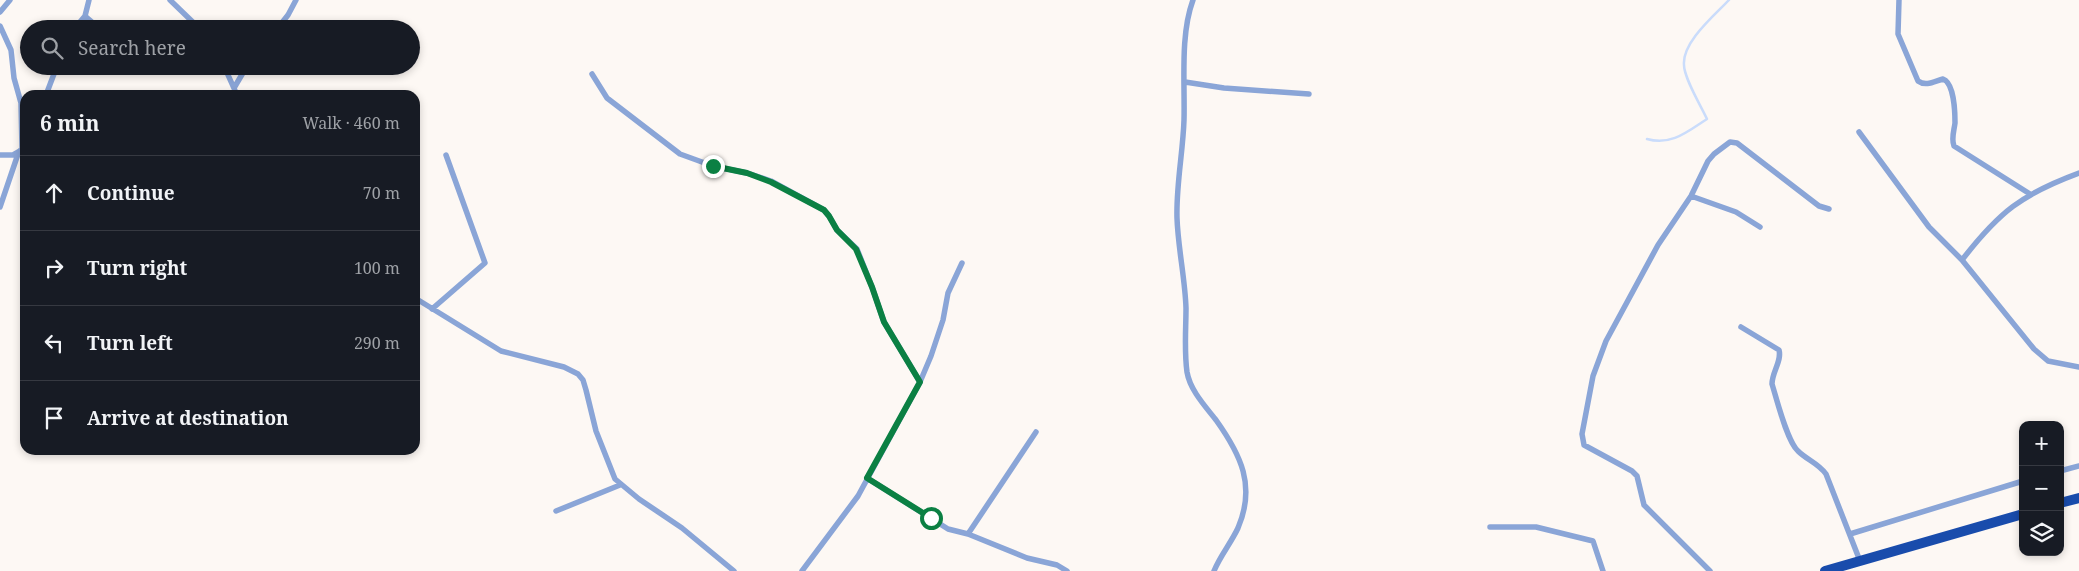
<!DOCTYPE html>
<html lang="en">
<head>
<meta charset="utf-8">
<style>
	:root { --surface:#171b24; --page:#20242c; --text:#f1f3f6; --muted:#9ea1a6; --line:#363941 }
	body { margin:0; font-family:"Noto Serif",serif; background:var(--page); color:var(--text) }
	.controls { position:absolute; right:15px; bottom:15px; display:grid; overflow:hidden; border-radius:10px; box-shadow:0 2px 8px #0003 }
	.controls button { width:45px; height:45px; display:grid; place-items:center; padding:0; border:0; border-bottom:1px solid var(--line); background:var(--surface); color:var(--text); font:25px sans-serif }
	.stop { position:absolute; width:15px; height:15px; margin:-11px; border:4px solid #0b8043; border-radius:50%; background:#fff }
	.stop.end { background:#0b8043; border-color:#fff; box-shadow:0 1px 5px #0008 }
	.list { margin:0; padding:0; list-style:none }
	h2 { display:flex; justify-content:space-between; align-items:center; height:65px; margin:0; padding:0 20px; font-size:21px }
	h2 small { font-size:16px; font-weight:400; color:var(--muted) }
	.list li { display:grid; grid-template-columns:32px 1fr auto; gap:15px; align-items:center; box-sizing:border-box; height:75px; padding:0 20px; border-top:1px solid var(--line) }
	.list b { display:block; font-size:19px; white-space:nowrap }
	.list em { font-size:16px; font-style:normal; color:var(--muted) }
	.icon { flex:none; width:28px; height:28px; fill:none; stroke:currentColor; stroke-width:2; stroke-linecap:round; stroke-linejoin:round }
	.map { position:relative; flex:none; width:2079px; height:571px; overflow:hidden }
	.search { position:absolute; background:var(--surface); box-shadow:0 2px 8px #0003; left:20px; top:20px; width:400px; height:55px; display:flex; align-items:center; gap:12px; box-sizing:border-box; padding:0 18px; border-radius:28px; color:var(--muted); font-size:19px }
	.panel { position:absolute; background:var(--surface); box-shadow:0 2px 8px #0003; left:20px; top:90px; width:400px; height:365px; border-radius:15px }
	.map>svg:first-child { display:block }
</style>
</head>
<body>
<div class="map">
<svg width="2079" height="571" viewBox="0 0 2079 571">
	<rect width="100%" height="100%" fill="#fdf8f4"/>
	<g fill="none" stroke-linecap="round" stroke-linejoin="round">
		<path stroke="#cadcfb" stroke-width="2.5" d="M1647,139C1671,146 1687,132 1707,119C1701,106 1684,78 1684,65C1682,42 1715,15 1729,0"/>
		<path stroke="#8aa5d7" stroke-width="5.5" d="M89,0L85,16L100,29
			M170,0L200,29
			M1193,0C1180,35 1185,82 1184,120C1183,152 1176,185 1177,218C1178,248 1185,278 1186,308C1186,329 1184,351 1187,372C1190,390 1205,406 1216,420C1241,455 1256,486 1238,528C1231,543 1220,556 1214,571
			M1899,0L1898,34L1918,81C1926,87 1935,81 1943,79C1954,83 1955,112 1955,123C1954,131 1951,139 1954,146L2030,194
			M0,12L10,0
			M0,26L11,50L14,78L21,103L22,148L20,151L13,155H0
			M74,29L85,16
			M277,29L288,15L296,0
			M224,66L237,95
			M592,74L607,98L680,154L713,166L747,173L771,181L824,210L829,216L837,230L857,249L872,287L884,322L920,382
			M1185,82L1224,88L1309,94
			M234,88L247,66
			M46,95L57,66
			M1859,132L1929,227L1962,260L2034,349L2048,361L2079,367
			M1691,196L1736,212L1760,227
			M0,207L18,154
			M1962,260C1999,212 2022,194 2079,173
			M415,298L501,351L564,367L578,374L583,380L586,390L596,431L615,479L639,499L682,528L734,571
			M432,309L485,263L446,155
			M1741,327L1779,350C1782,361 1772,372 1772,384C1777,400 1787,441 1798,451C1807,460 1818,463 1826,474L1860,561
			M2060,471L2079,466
			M867,478L948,529L968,534L1027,558L1057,565L1067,571
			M556,511L620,485
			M1490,527H1536L1593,541L1603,571
			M968,534L1036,432
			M1850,534L2023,481
			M802,571L858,496L920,382L931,356L943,320L948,293L962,263
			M1710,571L1644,505L1637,476L1632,471L1584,445L1582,434L1593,376L1606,341L1658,245L1691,196L1708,161L1714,154L1730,142L1737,143L1819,206L1829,209"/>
		<path stroke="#194cac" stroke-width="10" d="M2060,503L2079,498
			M1825,571L2023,514"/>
	</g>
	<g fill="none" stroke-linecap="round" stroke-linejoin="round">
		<path stroke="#0b8043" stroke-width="6" d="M713,166L747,173L771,182L824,210L829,216L837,230L856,249L872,287L884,322L920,382L867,478L931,518"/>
	</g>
</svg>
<div class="controls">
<button>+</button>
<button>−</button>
<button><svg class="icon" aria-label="layers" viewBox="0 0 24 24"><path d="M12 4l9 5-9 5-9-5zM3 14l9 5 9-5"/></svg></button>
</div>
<div class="stop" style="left:931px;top:518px"></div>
<div class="stop end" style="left:713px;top:166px"></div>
<div class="search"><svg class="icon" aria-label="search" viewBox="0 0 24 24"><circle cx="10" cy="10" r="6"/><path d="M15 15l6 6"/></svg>Search here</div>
<section class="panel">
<h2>6 min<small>Walk · 460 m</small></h2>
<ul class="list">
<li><svg class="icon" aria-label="ahead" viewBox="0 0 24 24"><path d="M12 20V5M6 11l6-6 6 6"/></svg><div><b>Continue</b></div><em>70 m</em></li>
<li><svg class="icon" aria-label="right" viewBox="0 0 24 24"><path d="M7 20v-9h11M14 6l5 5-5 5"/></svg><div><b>Turn right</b></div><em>100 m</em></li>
<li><svg class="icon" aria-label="left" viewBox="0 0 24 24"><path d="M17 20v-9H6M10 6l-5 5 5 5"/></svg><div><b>Turn left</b></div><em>290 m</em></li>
<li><svg class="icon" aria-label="arrive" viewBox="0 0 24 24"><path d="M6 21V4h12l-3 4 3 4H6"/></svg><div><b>Arrive at destination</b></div></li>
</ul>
</section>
</div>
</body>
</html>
